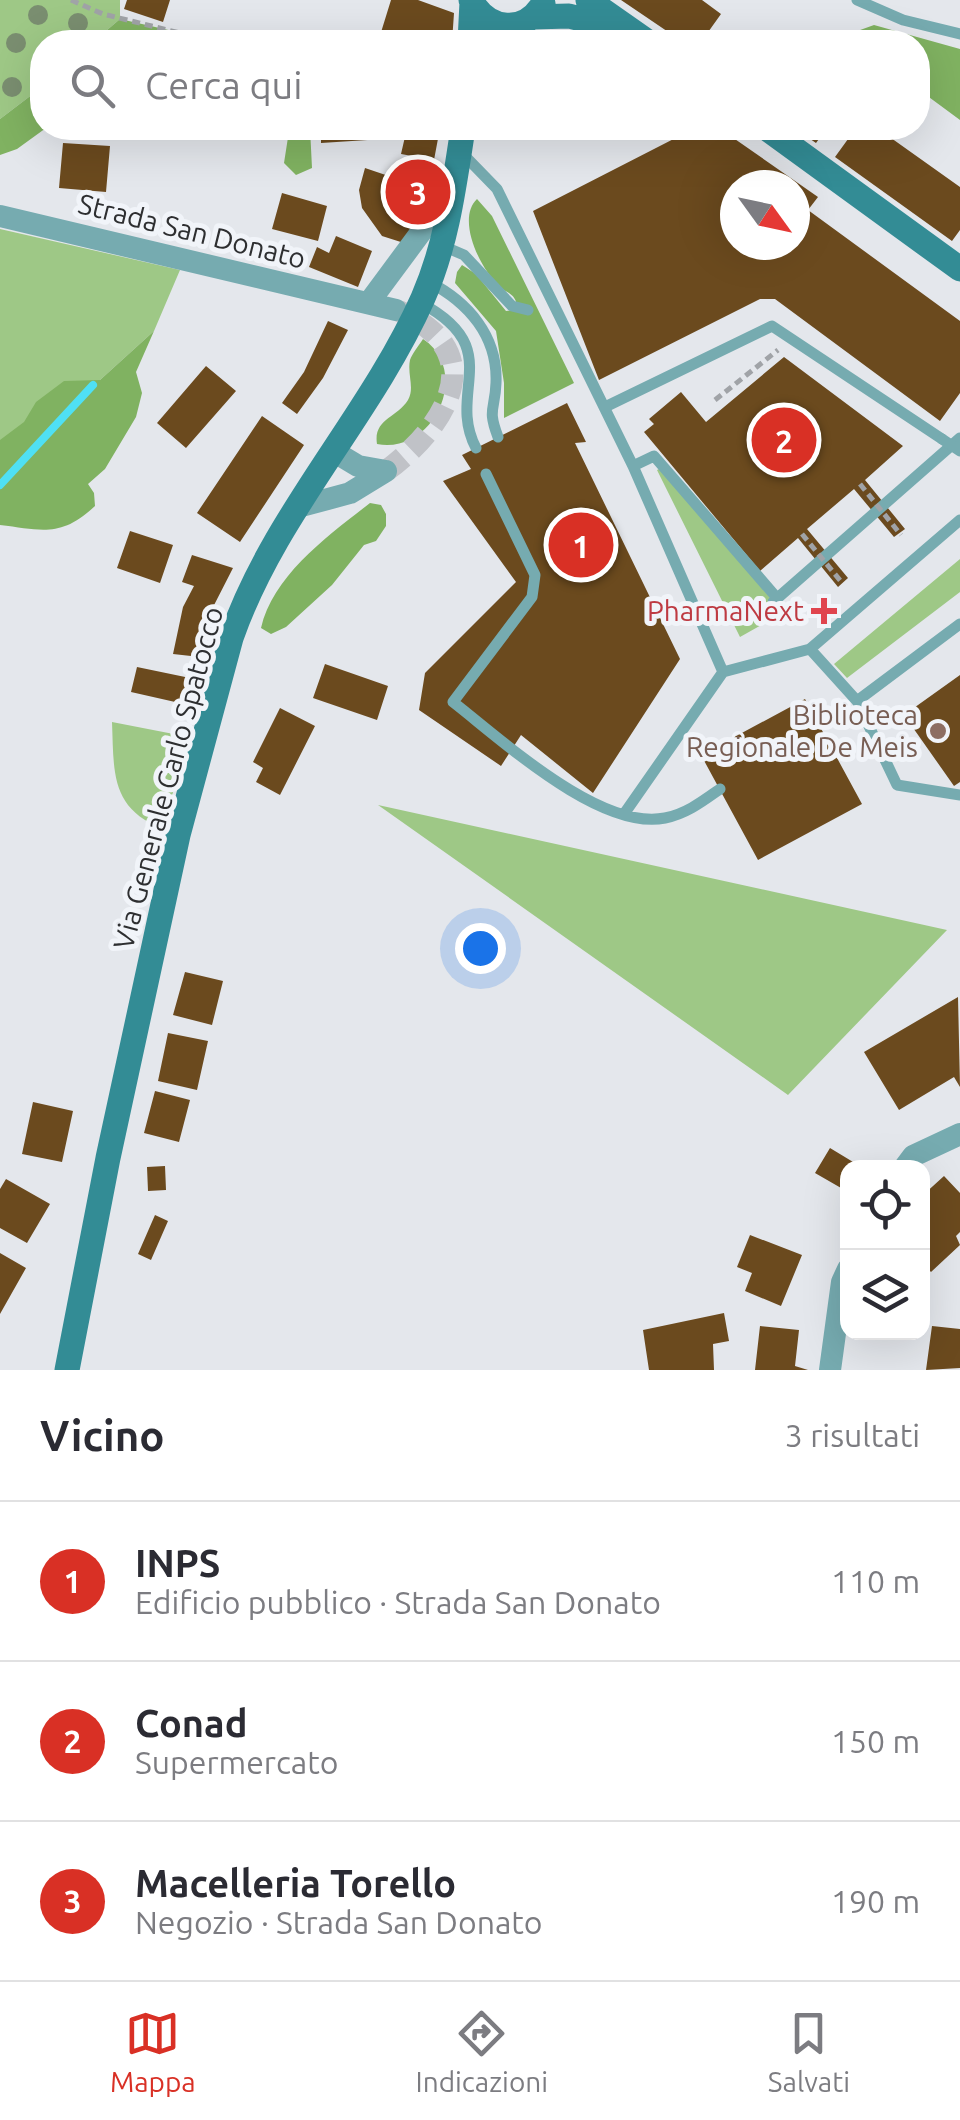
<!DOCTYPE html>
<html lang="it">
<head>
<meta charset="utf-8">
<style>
	:root { --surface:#fff; --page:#f7f7f7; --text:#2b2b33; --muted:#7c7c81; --line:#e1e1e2; --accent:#d93025 }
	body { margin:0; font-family:Ubuntu,sans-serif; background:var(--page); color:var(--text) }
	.controls { position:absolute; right:30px; bottom:30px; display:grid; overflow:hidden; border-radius:20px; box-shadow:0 10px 40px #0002 }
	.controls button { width:90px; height:90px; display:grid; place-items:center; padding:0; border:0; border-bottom:2px solid var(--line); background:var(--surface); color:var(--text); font:50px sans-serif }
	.compass { position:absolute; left:720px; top:170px; width:90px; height:90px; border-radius:50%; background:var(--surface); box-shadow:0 10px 40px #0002; rotate:123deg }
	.you { position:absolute; left:480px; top:948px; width:35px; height:35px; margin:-25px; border:8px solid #fff; border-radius:50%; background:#1a73e8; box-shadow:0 0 0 15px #1a73e833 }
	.badge { display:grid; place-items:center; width:65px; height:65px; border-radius:50%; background:var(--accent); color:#fff; font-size:32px; font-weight:700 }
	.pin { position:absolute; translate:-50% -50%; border:5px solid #fff; box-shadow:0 2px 10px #0006 }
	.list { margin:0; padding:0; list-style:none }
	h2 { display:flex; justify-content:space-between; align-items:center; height:130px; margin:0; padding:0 40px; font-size:42px }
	h2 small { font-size:32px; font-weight:400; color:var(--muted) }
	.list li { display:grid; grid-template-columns:65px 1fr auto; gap:30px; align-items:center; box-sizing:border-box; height:160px; padding:0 40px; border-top:2px solid var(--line) }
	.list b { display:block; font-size:38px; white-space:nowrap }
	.list p { margin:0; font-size:32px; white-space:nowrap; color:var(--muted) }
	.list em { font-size:32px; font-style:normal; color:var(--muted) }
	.icon { flex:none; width:55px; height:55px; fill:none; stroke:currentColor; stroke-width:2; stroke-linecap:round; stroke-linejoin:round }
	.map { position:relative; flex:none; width:960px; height:1370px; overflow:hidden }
	.search { position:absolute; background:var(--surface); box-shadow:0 10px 40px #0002; left:30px; right:30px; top:30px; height:110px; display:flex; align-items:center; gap:25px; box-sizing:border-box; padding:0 35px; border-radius:40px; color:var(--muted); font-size:38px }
	.sheet { height:610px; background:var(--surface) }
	nav { display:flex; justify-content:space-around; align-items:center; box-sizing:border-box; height:140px; border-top:2px solid var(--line); background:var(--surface); font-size:28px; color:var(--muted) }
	nav a { display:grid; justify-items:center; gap:5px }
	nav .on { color:var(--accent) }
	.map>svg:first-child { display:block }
</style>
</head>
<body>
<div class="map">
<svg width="960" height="1370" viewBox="0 0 960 1370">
	<rect width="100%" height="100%" fill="#e4e7ec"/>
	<path fill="#9ec886" d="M0,0H120V19L93,42H42V87L0,119Z
		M0,229L180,270L154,331L100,380L0,491Z
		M661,468L783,613L740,637L657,470Z
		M960,559V592L847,678L834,664Z
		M112,722L189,737L188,750L179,770L163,829C110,808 114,772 112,722Z
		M378,805L947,930L788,1095Z"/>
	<path fill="#80b261" d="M120,19L199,37L262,40L264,42H93Z
		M874,25L960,49V120L918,89V42H853L849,34Z
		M42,87V128H46L17,149L0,155V119Z
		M281,128H310L312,168L296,175L284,163L289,131Z
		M477,199L492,216L574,383L504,418V383L496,331L455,283L457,272L462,265L476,274L506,311L514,310L517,304C513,292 508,294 500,287C480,269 456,219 477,199Z
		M154,331L136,372L142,393L136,417L105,469L88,484L94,493L95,506C61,538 42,530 0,525V440L24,422L36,402L64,381L100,380Z
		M423,339C472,371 434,455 377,444C373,419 397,418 408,400C415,388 407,374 410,360C412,354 419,345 423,339Z
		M370,503L381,505L386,514V526L376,541L364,545L332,585L286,627L271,634L261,628C273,575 329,535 370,503Z"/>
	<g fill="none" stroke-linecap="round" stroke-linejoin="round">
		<path stroke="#4fe0f4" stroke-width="8" d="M0,485L93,385"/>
	</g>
	<path fill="#6b4a1e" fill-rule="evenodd" d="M127,0H170L163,22L124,9Z
		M391,0H418L454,13L452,42H378Z
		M621,0H702L721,14L701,42H683Z
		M321,128H382L383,139L321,143Z
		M407,128H440L434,160L401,154Z
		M695,128H719L818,197L808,210L960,321V393L940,421L775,299H760L599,380L533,211ZM735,185H795V245H735Z
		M794,128H827L816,143Z
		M856,128H877L960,187V230L952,241L835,157Z
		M63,143L110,146L106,192L59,188Z
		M365,168L427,189L404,243L382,236L362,208L359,190Z
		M282,193L327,206L318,241L272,229Z
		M336,236L372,251L358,287L309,267L317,247L329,253Z
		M328,321L348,330L323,378L297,414L282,403L304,372Z
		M784,357L903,446L865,480L905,529L894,537L854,489L807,529L848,578L838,587L798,538L760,571L644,432L654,424L649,419L681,392L706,422Z
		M206,366L236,391L186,448L157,423Z
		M567,403L586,442L575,443L680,659L593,793L521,735L501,766L419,710L425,673L516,582L443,481L471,469L462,455Z
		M262,416L304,445L240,542L197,513Z
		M130,531L173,545L160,583L117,568Z
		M192,555L233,568L211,611L200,657L173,654L183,607L194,586L182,582Z
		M325,664L388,686L377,720L313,698Z
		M137,667L190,678L184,704L131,692Z
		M960,675V782L954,786L904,715Z
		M805,699L862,804L758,860L701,755Z
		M280,708L315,726L280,795L256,782L263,768L253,762Z
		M185,972L223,981L212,1025L173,1015Z
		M958,997L960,1087L954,1077L899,1110L864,1052Z
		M168,1033L208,1041L197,1090L158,1081Z
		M155,1091L190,1100L179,1142L144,1133Z
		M33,1102L73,1111L62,1162L22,1154Z
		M830,1148L863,1168H848V1192L815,1173Z
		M165,1166L166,1190L148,1191L147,1167Z
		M944,1176L960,1193V1232L956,1236L960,1245L931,1272L922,1263V1196Z
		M6,1179L50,1204L27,1243L0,1228V1189Z
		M155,1215L168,1221L151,1260L138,1254Z
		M750,1235L802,1255L781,1306L745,1291L752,1273L737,1267Z
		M0,1253L26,1268L0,1314Z
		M724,1313L729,1341L713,1344L714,1370H649L643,1330Z
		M760,1326L799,1330L795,1366L808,1370H755Z
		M932,1326L960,1329V1368L926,1370Z"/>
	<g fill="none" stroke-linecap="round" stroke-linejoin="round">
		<path stroke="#c0c2c7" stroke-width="22" stroke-dasharray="22 11" stroke-linecap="butt" d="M386,471C446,427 493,352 399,311"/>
		<path stroke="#a0a3a7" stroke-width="5" stroke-dasharray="8 5" stroke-linecap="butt" d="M71,0L103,14L188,35
			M715,400L778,350"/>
		<path stroke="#76abb0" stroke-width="11" d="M857,0L903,20L960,34
			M462,153L497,189L633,466L723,672L810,649L960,520
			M443,246L464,255L512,306L528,310
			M429,282C468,302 498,336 496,383C495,411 487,408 498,437
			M421,303C507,349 446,391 476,448
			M605,407L772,326L942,439
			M633,466L654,456L777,598
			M486,474L535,575L532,597L453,702C502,740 600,831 665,818C686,814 703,801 720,789
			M773,602L960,438
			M810,649L857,701L897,785L960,795
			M857,701L960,624
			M624,814L723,672"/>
		<path stroke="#76abb0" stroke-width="22" d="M0,216L396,310
			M370,301L430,220L449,217
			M333,451L358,466L386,471
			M298,507L350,493L386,471
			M904,1168L913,1156L960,1134
			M830,1370L842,1282L848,1269"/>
		<path stroke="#338c95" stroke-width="25" d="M471,0C488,31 524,35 543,4
			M588,0L648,42
			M533,17L569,16L631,32
			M470,42L472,2
			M766,128L960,269
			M67,1370L108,1158L178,835L231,638C274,514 370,417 423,298C447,243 454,187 463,128"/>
		<path stroke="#a0a3a7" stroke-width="5" stroke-dasharray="8 5" stroke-linecap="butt" d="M860,484L901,535
			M802,534L843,584"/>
		<path stroke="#76abb0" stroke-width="11" d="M942,439L960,451"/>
	</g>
	<g fill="#7a8e70">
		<circle cx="38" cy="15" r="10"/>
		<circle cx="78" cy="23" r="10"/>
		<circle cx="16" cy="43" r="10"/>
		<circle cx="12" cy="87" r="10"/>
	</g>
	<path fill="#e0444e" stroke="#f1f4f9" stroke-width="4" d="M819 596h10v10h10v10h-10v10h-10v-10h-10v-10h10z"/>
	<circle fill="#8d6e63" stroke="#f1f4f9" stroke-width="4" cx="938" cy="731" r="10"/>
	<g text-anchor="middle" stroke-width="10" stroke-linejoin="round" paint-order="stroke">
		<g font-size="28" fill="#2e2f31" stroke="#f1f4f9">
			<text transform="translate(192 231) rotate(14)" y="10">Strada San Donato</text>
			<text transform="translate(168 778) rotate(-75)" y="10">Via Generale Carlo Spatocco</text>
		</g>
		<g font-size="28" fill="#be3a42" stroke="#f1f4f9" text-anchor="end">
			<text x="804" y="621">PharmaNext</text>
		</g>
		<g font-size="28" fill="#785e54" stroke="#f1f4f9" text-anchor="end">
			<text x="918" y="725">Biblioteca<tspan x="918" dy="32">Regionale De Meis</tspan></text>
		</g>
	</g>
</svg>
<div class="controls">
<button><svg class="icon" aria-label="locate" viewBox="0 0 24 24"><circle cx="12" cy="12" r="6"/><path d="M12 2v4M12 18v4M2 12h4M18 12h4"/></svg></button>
<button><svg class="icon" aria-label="layers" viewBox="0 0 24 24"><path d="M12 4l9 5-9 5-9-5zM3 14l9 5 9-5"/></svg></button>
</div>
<svg class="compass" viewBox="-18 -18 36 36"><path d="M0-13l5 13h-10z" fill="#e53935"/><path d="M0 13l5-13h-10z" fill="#7c7c81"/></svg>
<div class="you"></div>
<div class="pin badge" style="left:581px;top:545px">1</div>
<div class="pin badge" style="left:784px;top:440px">2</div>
<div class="pin badge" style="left:418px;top:192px">3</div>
<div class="search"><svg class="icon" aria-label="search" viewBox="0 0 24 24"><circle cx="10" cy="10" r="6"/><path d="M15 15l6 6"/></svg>Cerca qui</div>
</div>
<section class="sheet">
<h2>Vicino<small>3 risultati</small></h2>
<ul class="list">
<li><span class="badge">1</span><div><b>INPS</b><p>Edificio pubblico · Strada San Donato</p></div><em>110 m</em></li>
<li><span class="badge">2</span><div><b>Conad</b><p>Supermercato</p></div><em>150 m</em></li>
<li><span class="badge">3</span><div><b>Macelleria Torello</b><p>Negozio · Strada San Donato</p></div><em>190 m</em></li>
</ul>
</section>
<nav>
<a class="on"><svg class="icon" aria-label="map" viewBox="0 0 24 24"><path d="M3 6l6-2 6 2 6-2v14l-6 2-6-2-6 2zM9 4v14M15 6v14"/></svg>Mappa</a>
<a><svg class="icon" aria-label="directions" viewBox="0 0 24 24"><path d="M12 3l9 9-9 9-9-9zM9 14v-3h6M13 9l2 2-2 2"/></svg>Indicazioni</a>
<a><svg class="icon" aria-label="saved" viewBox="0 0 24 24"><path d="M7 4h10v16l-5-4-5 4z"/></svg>Salvati</a>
</nav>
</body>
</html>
